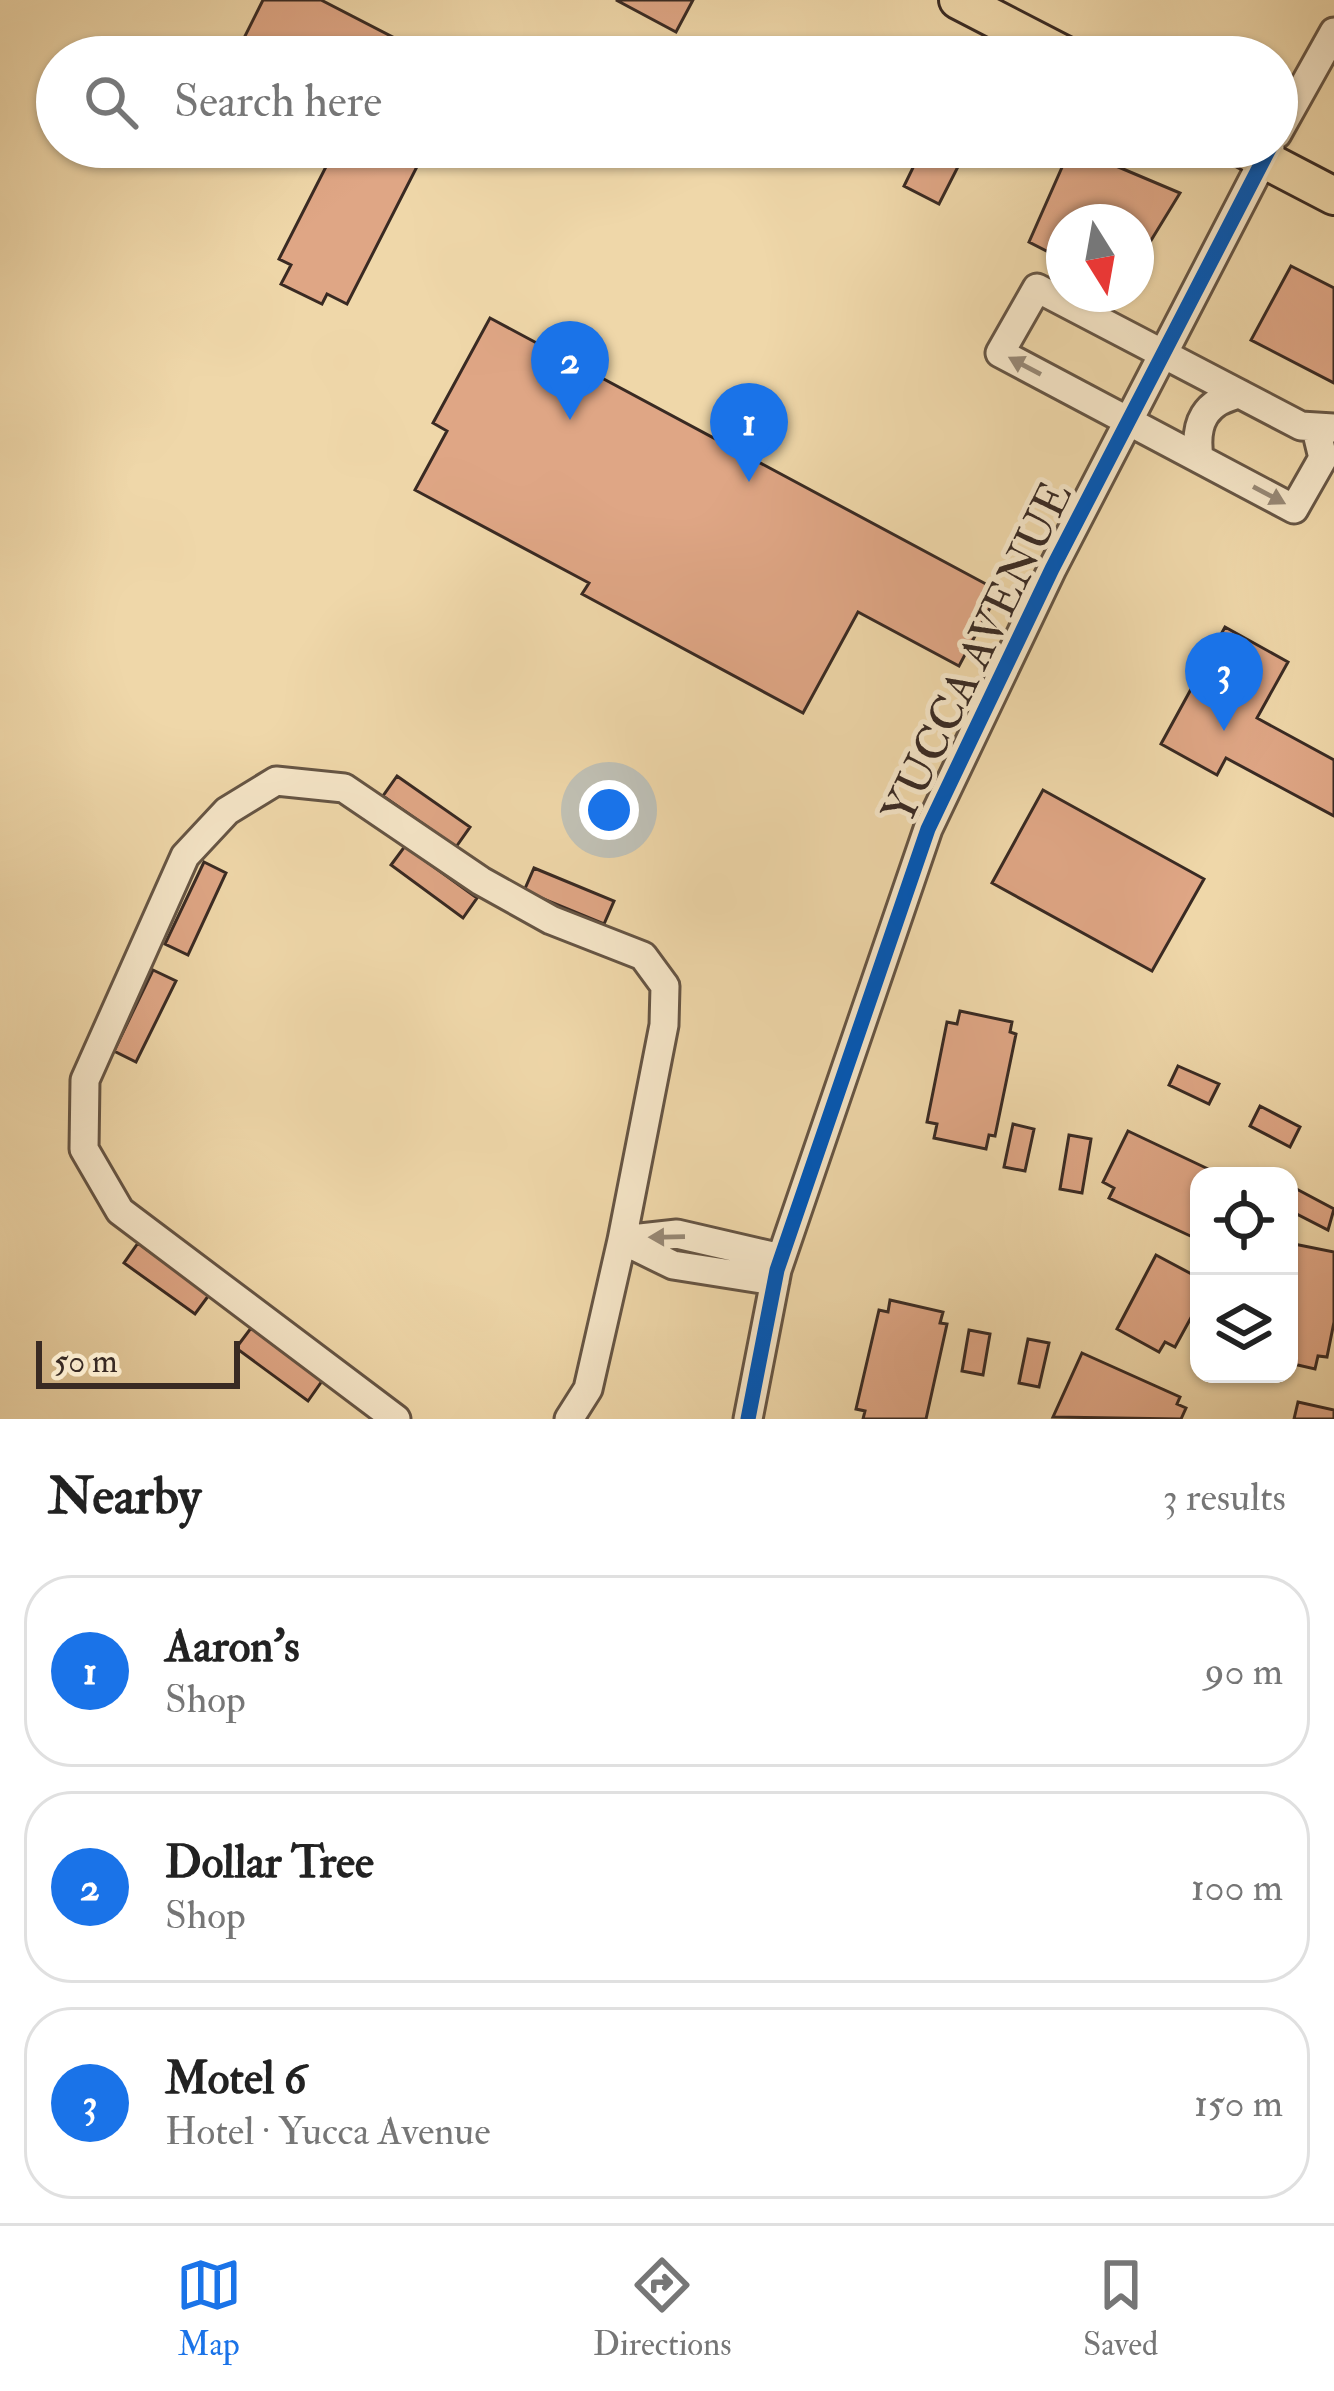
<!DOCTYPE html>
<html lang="en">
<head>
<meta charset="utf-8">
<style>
	:root { --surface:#fff; --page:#f2f2f2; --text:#222; --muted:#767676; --line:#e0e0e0; --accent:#1a73e8 }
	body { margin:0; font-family:"IM FELL Double Pica",serif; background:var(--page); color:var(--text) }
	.controls { position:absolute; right:36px; bottom:36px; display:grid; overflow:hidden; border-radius:24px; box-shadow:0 3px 9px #0004 }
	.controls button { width:108px; height:108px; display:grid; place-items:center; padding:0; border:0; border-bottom:3px solid var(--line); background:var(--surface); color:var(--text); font:60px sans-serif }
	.compass { position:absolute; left:1046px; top:204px; width:108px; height:108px; border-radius:50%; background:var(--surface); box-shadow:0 3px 9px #0004; rotate:169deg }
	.scale { position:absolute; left:36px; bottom:30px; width:204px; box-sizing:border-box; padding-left:12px; border:6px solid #392a23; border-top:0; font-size:33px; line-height:42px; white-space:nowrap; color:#392a23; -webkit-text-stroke:9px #f5e5c7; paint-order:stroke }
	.you { position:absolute; left:609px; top:810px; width:42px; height:42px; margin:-30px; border:9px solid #fff; border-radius:50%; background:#1a73e8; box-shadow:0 0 0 18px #1a73e833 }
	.badge { display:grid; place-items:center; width:78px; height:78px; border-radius:50%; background:var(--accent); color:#fff; font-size:39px; font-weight:700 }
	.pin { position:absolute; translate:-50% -99px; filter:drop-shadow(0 3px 6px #0008) }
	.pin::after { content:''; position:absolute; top:63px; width:42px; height:36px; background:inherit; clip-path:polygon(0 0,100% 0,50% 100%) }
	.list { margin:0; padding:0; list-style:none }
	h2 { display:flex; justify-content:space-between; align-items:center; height:156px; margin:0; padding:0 48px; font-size:51px }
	h2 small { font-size:39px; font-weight:400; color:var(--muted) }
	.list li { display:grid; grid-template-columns:78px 1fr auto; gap:36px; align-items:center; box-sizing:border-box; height:192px; margin:0 24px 24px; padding:0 24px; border:3px solid var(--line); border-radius:48px }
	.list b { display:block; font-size:45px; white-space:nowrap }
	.list p { margin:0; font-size:39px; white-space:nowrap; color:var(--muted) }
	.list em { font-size:39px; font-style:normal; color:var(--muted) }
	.icon { flex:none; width:66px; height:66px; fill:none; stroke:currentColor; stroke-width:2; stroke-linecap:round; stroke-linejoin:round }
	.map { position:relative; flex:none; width:1334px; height:1419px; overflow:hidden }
	.search { position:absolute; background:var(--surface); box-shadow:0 3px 9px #0004; left:36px; right:36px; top:36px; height:132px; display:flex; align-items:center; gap:30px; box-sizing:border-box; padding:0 42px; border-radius:66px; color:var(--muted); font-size:45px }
	.sheet { height:804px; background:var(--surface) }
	nav { display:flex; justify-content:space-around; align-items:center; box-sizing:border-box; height:168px; border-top:3px solid var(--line); background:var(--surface); font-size:33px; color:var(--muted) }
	nav a { display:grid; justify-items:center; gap:6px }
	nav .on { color:var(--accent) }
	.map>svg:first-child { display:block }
</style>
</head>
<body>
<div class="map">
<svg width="1334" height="1419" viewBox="0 0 1334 1419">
	<rect width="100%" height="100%" fill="#efd7a9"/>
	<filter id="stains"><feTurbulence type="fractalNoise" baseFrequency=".00167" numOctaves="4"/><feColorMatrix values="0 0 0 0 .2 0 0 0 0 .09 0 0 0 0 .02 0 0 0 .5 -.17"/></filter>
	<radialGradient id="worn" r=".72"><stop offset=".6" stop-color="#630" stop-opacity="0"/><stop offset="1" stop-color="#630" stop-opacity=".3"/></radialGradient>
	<path fill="#dfa685" stroke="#392a23" stroke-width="3" d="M263,0H321L410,46L405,57H256L239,48Z
		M616,0H693L676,32Z
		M336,147H427L347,304L327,294L322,304L281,284L291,265L279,259Z
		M923,147H968L939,204L904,186Z
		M1071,147L1180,193L1136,265V222H1064V260L1029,242Z
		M1291,266L1334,288V383L1251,340Z
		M490,318L999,591L959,666L858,612L803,713L582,594L589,583L415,490L447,431L433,423Z
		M1225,627L1288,662L1257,718L1334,760V816L1226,758L1217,775L1161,744Z
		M397,776L470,827L456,847L383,796Z
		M1043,790L1204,879L1152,971L992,883Z
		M405,846L477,898L463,918L391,865Z
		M204,862L226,873L188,955L165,944Z
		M534,868L614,901L604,924L524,891Z
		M153,970L176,981L136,1062L114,1051Z
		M960,1011L1012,1022L1010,1032L1016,1034L995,1136L989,1135L986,1149L934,1138L937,1124L927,1122L947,1022L957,1024Z
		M1178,1066L1219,1084L1209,1104L1169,1085Z
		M1260,1106L1300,1127L1290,1147L1250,1126Z
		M1013,1124L1034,1129L1025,1171L1004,1167Z
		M1128,1131L1223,1176H1199V1240L1109,1198L1114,1188L1103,1182Z
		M1069,1135L1091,1139L1082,1193L1060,1189Z
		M1289,1185L1334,1209L1328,1230L1289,1210Z
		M138,1243L209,1295L195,1314L124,1263Z
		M1289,1243L1334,1252V1322L1327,1357L1318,1356L1315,1369L1289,1363Z
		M1156,1255L1199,1278V1303L1175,1347L1165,1342L1159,1352L1117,1329Z
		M890,1300L943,1312L940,1323L947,1324L926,1419H863L865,1411L856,1409L879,1310L888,1312Z
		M251,1328L322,1381L308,1401L236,1348Z
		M969,1330L990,1334L983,1375L962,1371Z
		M1028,1339L1049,1343L1039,1387L1019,1383Z
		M1082,1353L1180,1397L1177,1404L1186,1408L1181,1419L1053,1417Z
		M1298,1402L1334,1410V1419H1294Z"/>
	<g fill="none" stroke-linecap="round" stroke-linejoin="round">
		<g stroke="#654" stroke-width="33">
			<path id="minor" d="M1277,134L1334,32
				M1316,429L1323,458L1294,509L1000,353L1037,288L1301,426L1334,428
				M1199,457C1194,423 1205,401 1240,394
				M775,1281L673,1265L622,1240L677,1234L781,1258
				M396,1419L120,1211L84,1149L85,1080L185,856L227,811L276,781L344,788L481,881L551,920L643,956L665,986L664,1025L622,1240L588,1389L569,1419
				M748,1419L777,1270L928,829L1052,569L1270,147"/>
		</g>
		<g stroke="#392a23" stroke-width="42">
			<path id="major" d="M958,0L1068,57
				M1240,147L1334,196"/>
		</g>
		<use href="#minor" stroke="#f5e5c7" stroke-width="27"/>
		<use href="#major" stroke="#efd7a9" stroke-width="36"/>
		<g stroke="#f5e5c7" stroke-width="22">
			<path id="cycleway" d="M748,1419L777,1270L928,829L1052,569L1270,147"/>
		</g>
		<use href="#cycleway" stroke="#0057b8" stroke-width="15"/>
	</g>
	<defs><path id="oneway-solid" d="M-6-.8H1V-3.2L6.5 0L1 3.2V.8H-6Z" transform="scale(3)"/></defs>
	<g fill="#978875">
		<use href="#oneway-solid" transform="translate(1025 366) rotate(-152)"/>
		<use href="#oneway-solid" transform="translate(1269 495) rotate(28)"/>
		<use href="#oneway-solid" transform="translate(667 1237) rotate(179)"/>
	</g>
	<g text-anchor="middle" stroke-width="10" stroke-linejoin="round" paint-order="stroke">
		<g font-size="45" fill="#392a23" stroke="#f5e5c7">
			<text transform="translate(976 652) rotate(-64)" y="16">YUCCA AVENUE</text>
		</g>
	</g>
	<rect width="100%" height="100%" filter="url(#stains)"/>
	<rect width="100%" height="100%" fill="url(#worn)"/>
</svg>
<div class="controls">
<button><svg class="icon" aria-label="locate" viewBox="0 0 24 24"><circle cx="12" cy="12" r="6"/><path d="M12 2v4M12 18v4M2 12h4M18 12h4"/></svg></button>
<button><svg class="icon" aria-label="layers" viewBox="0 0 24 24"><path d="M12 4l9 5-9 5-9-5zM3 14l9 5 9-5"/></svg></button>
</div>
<svg class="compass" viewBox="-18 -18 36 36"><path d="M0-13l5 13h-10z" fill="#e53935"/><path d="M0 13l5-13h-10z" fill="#767676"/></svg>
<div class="scale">50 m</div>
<div class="you"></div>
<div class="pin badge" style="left:749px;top:482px">1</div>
<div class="pin badge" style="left:570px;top:420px">2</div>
<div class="pin badge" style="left:1224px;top:731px">3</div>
<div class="search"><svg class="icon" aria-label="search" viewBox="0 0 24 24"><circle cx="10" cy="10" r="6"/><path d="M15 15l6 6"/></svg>Search here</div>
</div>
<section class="sheet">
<h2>Nearby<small>3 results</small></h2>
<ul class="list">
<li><span class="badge">1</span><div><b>Aaron's</b><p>Shop</p></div><em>90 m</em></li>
<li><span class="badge">2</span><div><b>Dollar Tree</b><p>Shop</p></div><em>100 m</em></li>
<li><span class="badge">3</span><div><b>Motel 6</b><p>Hotel · Yucca Avenue</p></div><em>150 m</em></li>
</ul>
</section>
<nav>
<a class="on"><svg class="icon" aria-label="map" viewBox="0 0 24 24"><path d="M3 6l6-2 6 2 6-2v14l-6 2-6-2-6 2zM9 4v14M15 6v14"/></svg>Map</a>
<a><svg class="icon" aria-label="directions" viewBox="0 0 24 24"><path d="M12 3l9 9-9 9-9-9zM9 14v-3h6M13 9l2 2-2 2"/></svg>Directions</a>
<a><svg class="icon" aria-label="saved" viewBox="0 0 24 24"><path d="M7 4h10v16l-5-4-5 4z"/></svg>Saved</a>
</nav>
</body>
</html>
